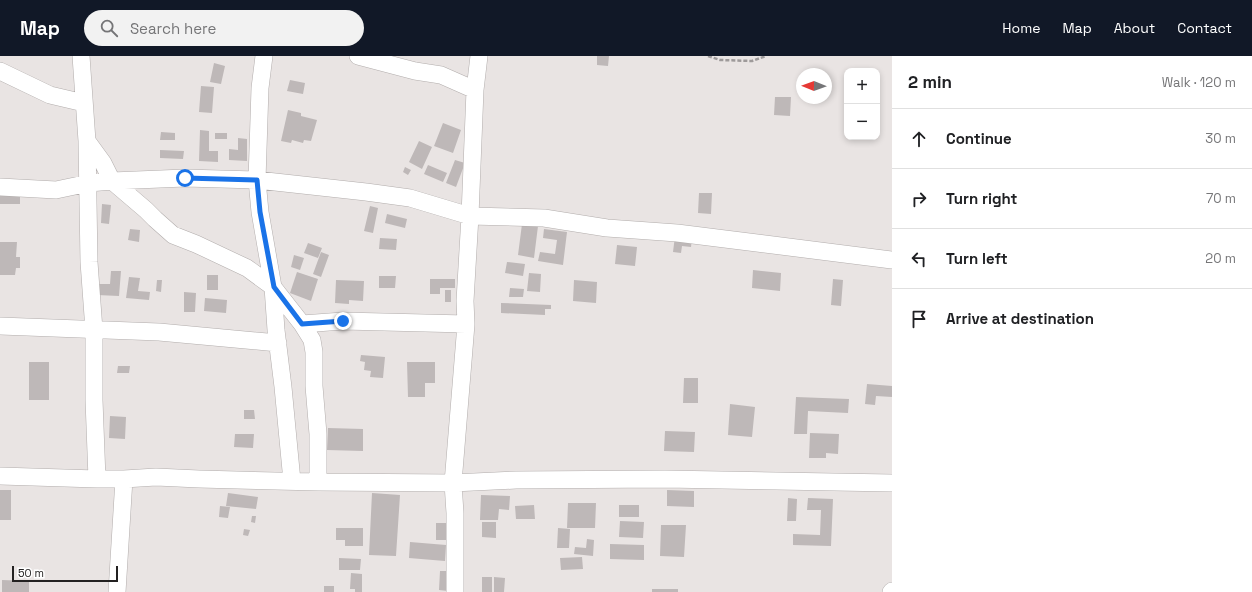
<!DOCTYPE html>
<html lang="en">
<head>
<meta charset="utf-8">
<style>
	:root { --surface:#fff; --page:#f2f2f2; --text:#202124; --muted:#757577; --line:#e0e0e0; --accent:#111827 }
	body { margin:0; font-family:"Space Grotesk",sans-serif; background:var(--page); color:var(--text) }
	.controls { position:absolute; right:12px; top:12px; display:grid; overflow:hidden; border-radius:8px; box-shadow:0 2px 6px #0003 }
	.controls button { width:36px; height:36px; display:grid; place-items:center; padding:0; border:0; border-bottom:1px solid var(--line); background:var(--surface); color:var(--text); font:20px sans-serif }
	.compass { position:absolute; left:796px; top:12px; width:36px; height:36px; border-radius:50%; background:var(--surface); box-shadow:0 2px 6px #0003; rotate:271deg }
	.scale { position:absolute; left:12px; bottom:10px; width:106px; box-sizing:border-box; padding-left:4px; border:2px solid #232121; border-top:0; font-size:11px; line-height:14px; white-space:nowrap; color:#232121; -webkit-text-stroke:3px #fff; paint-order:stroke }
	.stop { position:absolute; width:12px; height:12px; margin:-9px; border:3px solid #1a73e8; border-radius:50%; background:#fff }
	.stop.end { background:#1a73e8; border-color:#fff; box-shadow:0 1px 4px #0008 }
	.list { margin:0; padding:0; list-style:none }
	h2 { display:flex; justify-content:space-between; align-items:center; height:52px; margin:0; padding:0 16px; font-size:17px }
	h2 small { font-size:13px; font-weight:400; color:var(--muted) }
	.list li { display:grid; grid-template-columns:26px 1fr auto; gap:12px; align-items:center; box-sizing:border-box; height:60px; padding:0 16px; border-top:1px solid var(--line) }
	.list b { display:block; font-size:15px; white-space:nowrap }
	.list em { font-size:13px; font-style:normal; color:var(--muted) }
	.icon { flex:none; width:22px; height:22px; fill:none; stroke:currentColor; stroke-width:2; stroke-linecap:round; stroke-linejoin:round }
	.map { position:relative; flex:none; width:892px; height:536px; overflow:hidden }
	header { display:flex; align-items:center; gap:24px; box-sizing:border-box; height:56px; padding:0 20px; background:var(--accent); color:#fff }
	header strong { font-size:19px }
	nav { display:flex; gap:22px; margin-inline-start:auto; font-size:14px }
	.search { width:280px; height:36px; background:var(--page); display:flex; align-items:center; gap:10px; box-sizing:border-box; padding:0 14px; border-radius:22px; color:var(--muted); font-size:15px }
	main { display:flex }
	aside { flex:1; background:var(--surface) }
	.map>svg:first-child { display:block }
</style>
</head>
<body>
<header>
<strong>Map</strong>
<div class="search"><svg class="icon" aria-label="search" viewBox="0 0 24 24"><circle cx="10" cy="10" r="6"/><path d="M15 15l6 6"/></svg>Search here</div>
<nav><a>Home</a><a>Map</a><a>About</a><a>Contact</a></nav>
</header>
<main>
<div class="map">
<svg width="892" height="536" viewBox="0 0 892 536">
	<rect width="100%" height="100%" fill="#e9e4e3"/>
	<path fill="#beb8b8" d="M597,0H609L608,10L597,9Z
		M214,7L225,10L221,28L210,26Z
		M290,24L305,27L303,38L287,35Z
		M201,30L214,31L212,57L199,56Z
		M775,41H791L790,60L774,59Z
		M288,54L301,57V60L317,64L311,85L304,84L303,87L292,84L291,87L281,85Z
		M443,67L461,74L453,97L434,90Z
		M200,74L209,75V95H218V106L199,105Z
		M161,76L175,77V84H160Z
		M215,77H227V83H215Z
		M238,82L247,83V105L229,104V93L238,94Z
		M419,85L432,91L422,113L409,106Z
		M160,94L184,95L183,103L160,102Z
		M455,104L465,107L456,131L446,127Z
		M428,109L447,117L443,126L424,118Z
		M405,111L411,114L408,119L403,116Z
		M0,135H20V148H0Z
		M699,137H712L711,158L698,157Z
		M102,148L111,149L109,168L101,167Z
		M370,150L378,152L373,177L364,175Z
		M387,158L407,163L405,172L385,167Z
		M522,168L538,170L534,202L518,199Z
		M130,173L140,174L139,186L128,184Z
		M544,173L567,176L563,209L538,205L540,196L555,198L557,184L543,182Z
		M675,180L692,182L691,191L682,190L681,197L673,196Z
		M380,182L397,183L396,194L379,193Z
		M0,186H17L16,201H20V212H16L15,219H0Z
		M308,187L322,192L318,202L304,197Z
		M617,189L637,191L635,210L615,208Z
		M321,196L329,199L321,221L313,218Z
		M294,199L304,202L300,214L291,211Z
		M507,206L525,208L523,220L505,217Z
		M753,214L781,217L780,235L752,232Z
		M111,215H121L119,240L97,239L98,228H110Z
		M297,216L318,223L311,245L290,237Z
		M529,217L541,218L540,236L527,235Z
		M207,219H218V234H207Z
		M379,220H396L395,232H379Z
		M129,221L140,222L138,235L150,236L149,244L126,242Z
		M430,223H455V232H440V238H430Z
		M833,223L843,224L841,250L831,249Z
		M157,224H162L161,236L156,235Z
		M336,224L364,225L363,245L349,244V248L335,247Z
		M574,224L597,226L596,247L573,245Z
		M510,232L524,233L523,241H509Z
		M445,234H451V246H445Z
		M184,236L196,237L195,256H184Z
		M205,242L227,244L226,257L204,255Z
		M501,247L551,249V253H545V259L501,257Z
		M361,299L385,301L383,322L370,321L371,315L364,314L365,306L360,305Z
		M29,306H49V344H29Z
		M407,306H435V327H425V341H408Z
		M118,310H130L129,317H117Z
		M684,322H698V347H683Z
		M867,328L892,330V341L876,340L875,349L865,348Z
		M796,341L849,343L848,357L808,355L807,378H794Z
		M730,348L755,351L752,381L728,379Z
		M244,354H254L255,363H244Z
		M110,360L126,361L125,383L109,382Z
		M328,372L363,373V395L327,394Z
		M665,375L695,376L694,396L664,395Z
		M810,377L839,378L838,398L826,397V402H809Z
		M235,378H254L253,392L234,391Z
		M0,434H11V464H0Z
		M667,434L694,435V451L667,450Z
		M228,437L258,441L256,453L226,450Z
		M372,437L400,439L396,500L369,499Z
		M481,439L510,440L509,454L499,453L498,464H480Z
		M788,442L797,443L796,465H787Z
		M808,442L833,443L831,490L793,489V478L820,479L821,454H807Z
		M568,447H596L595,472H567Z
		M534,449L535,463H516L515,450Z
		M619,449H639V461H619Z
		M220,450L230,451L228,462L219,461Z
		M252,460H256L255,467L251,466Z
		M620,465L644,466L643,482L619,481Z
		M482,466H496V482L482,481Z
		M436,467H447L448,484H436Z
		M661,469H686L684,501L660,500Z
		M336,472H363V490H345V484H336Z
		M558,472L570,473L569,492H557Z
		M244,473L250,474L248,480L243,479Z
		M587,483L594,484L593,500L574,498L575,491L586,492Z
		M410,486L446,489L445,505L409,502Z
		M610,488L644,489V504L610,503Z
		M582,501L583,513L561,514L560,502Z
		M339,502L361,503L360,514H339Z
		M440,515H449L448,535L439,534Z
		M351,517L362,518V536H355V533H350Z
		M482,521H492V536H482Z
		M494,521L505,522L504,536H494Z
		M2,524L29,525V536H2Z
		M324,530H334V536H324Z
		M652,533H678V536H652Z"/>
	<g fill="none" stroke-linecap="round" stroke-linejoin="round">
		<g stroke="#b2adac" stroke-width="18">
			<path id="minor" d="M81,0L87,85L89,206L94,274V344L97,423
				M264,0L260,32L257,124L260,156L273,231L276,274L283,331L292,425
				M358,0L415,15L441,19L475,34
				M0,15L50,39L84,47
				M87,85L103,107L112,125L146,154L155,163L173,179L196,188L247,212L273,231L302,268L312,284L314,296V330L318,378V426
				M0,131L56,134L89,127L112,125L185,122L257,124L366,136L410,142L470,160L544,162L607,172L677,177L892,204
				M302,268L343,265L466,268
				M0,270L159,276L278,287
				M0,420L97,423H124L156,421L199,423L318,426L453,427L516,424L665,423L892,427
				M117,536L124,423
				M455,536V457L453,427L464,293L466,268L465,245L470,160L475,34L479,0
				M891,536L892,535"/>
		</g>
		<path stroke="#9e9a9a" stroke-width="2.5" stroke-dasharray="4 2" stroke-linecap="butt" d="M708,0L720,4L752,5L766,0"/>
		<use href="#minor" stroke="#fff" stroke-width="17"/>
	</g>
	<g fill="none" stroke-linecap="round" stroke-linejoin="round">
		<path stroke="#1a73e8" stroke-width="5" d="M185,122L257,124L260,156L274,231L302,268L343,265"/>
	</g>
</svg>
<div class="controls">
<button>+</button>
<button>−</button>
</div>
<svg class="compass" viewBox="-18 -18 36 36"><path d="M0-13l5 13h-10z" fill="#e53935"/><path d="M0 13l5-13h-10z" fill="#757577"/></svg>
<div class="scale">50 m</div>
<div class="stop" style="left:185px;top:122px"></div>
<div class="stop end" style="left:343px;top:265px"></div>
</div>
<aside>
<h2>2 min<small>Walk · 120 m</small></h2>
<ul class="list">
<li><svg class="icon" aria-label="ahead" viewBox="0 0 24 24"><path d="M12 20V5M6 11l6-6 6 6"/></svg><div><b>Continue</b></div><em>30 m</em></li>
<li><svg class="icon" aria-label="right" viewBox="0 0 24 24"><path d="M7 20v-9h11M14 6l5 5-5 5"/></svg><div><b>Turn right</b></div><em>70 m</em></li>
<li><svg class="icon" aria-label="left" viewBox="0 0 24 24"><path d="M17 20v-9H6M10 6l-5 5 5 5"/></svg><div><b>Turn left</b></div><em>20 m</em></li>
<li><svg class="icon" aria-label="arrive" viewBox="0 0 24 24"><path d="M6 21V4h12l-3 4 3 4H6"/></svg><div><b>Arrive at destination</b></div></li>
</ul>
</aside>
</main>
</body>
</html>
